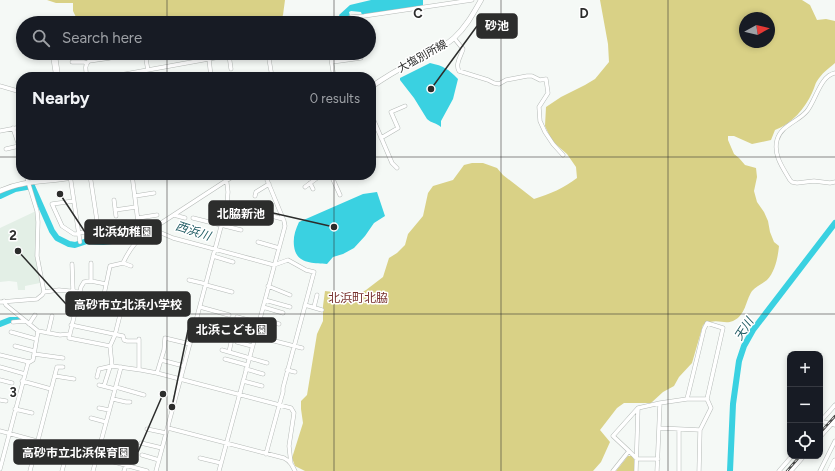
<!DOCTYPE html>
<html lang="en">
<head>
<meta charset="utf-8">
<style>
	:root { --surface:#171b24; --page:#242831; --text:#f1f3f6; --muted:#9ea1a6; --line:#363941 }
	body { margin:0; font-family:Figtree,"Noto Sans JP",sans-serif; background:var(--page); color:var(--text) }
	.controls { position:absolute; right:12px; bottom:12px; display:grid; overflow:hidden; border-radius:8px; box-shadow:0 2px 6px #0003 }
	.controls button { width:36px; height:36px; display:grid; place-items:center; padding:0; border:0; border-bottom:1px solid var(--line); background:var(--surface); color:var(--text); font:20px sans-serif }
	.compass { position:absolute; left:739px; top:12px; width:36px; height:36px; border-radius:50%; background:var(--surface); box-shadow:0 2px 6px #0003; rotate:82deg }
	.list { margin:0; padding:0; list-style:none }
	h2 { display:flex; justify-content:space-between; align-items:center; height:52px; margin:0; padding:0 16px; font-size:17px }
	h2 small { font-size:13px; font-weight:400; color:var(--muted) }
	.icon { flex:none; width:22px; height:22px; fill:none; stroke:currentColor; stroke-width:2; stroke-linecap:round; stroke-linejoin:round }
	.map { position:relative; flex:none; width:835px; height:471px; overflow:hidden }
	.search { position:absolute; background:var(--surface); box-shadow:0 2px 6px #0003; left:16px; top:16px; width:360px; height:44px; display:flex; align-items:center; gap:10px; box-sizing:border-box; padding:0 14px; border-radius:22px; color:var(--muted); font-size:15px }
	.panel { position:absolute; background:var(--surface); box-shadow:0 2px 6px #0003; left:16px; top:72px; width:360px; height:108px; border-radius:16px }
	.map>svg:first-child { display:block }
</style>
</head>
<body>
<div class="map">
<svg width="835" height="471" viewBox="0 0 835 471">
	<rect width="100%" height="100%" fill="#f5f9f6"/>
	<path fill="#e3efe6" d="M36,211L37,223L35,256L40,283L25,286V290H18L17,282L9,281L0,282V228Z"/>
	<path fill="#d9d186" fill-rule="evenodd" d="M47,0H285L283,15L279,23H107L92,21L76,17L73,11V3H56Z
		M600,0H802L810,5L817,20L826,19L835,21V63C828,69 822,73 817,81C815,84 814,89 812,93C805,108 792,124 775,130L771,140L752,144L734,136H728V140L734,154L739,158L745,165L756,168L757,177L754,191L757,202L764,212L768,221L770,232L774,242L779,246C778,257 775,272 767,280C762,284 756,286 752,291C745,302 746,315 733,321C723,325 717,317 703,325L692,363L679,377L674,386L663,392L651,403H624L617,408L600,430L610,442L601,462L593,471H305L295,466L292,458L303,423L301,409V401L307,395L317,334L323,321V306L325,291L333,292L340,302L354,297L366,290L383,277L389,258L397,253L405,245L408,234L423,216L428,193L433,186L453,180L464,165L472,163H483L497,168L503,175L534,199C550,194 564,188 577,178L576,167L567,154L552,141L545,126L546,107L561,97L585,85L595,79L609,62L608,44ZM745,18H769V42H745Z
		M628,456H632C636,461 635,465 634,471H616Z"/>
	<path fill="#3ad1e1" d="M371,0H423V6L362,15L361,12L351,11L349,12L350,16L341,19L339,15L350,5Z
		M430,63C444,66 448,69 458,79L453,99L441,121V127C437,123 431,123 427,119L414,98L400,80V78Z
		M377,192L385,216L374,223L365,236L354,248L343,254L333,257L327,264C313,263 296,264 294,246C293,237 295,231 299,222L363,194Z"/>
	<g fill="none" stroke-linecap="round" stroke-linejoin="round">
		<path stroke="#3ad1e1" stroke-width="6" d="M0,196L15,189L32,186L52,231L57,238L69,244L75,245L87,241L103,242L138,238L143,234
			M0,324L10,320H21
			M730,471L733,404L739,361L744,346L753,330L835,223"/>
		<g stroke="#b5bab7" stroke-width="4.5">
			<path id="minor" d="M336,23L351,17L364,16L472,0
				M454,38L463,49C461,56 455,64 459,71L488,80L494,83L499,84L506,80L527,76H532L540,80L546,79L548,93L539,107L540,121L545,132L553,144L563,155
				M44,53L53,58L56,77
				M55,53L58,73L56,77
				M131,53H135
				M145,53L149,77
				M268,53L272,77
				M330,53L334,77
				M229,55L231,69
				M146,56L160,53
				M209,59L211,77
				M72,62H84L86,63
				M332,62L361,58
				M835,73C820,76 816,100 807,111C798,122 781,125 777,140C773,155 783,168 790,180L792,182L797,183L814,181L830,183L835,182
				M87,77C86,71 84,65 89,61L110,58
				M109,77L225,56L235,53
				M0,86L21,92
				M371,114L392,163L397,168
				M13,128L21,152
				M0,131L21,127
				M381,138L398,128L391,112L405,106
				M6,149L19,146
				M70,175L80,242
				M90,175L99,234
				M132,175L140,237
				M235,175L152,229C137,240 131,246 123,263L110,266L102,304L121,311L115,335L110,346L112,366L141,370L157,373L291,408L294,413L289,446L291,464
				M331,175L340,195
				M310,183L313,189
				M305,187L321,175
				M135,196L154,193
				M255,196L256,192L269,184
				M114,200L116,216
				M74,201L52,204L62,226L74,234H78
				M115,210L136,207
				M264,214L283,219
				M174,215L185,218
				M138,218L157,215
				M193,218L241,230
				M152,229L173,238L274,265L288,260L306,270L314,272L283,388V392L279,406L266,454
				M110,231L139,227
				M78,233L98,230
				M145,234L149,237L151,238L152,242
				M258,242L279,248
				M213,256L233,262
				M91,263V281
				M123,263L131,266
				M72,264L73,291
				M189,280L206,284
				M106,284L91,281L84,282L81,287L69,338L110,346
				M206,285L232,292
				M268,286L290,295
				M44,292L59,290L79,292
				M265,300L290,307
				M4,301L6,305L38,331L60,335L70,334
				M0,302L37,299L42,295L44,292L37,256L38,222L37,211L26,175
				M305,305L322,310
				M200,307L229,315
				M263,307L283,313
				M314,307L317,295
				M121,311H143
				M237,317L259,323
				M196,319L224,327
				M260,319L279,324
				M13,322L26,321
				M29,324L35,315
				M71,325L123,336L124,340L127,341H139
				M11,332L36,339
				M48,333L52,316
				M255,336L302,348
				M237,342L252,346
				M15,346L34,351
				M222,350L267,363
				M229,352L231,343
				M34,354L63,358
				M0,355L29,362
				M225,359L247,365
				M161,360L184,366
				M0,367L25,374
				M139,369V339
				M246,369L263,374
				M287,370L295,372
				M157,373L164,350L165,338L190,344
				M55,376L74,379
				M97,377L99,369L112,366
				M0,380L12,383
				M22,381L51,389
				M243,381L262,386
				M99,385L115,389
				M104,386L110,367
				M116,387L144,395
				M113,399L126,402H130
				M687,399L699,350L704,329L707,323L723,328L707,399L711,408L700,430L699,471
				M0,400L6,401
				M99,408L109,410
				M15,409L32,413
				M91,418L106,422
				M821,421L835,425
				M820,422L835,405
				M168,428L284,458C290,461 292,465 295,471
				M659,428L700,430
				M147,429L166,433
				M0,431L147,471
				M820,437L835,420
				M141,443L162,448
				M629,451L637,459H658
				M142,455L159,460
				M200,458L221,463
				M0,469L28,363L33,360L38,331
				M30,471L57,367H63
				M62,471L68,449
				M93,471L121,367
				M124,471L126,465
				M156,471L227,204L228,192L226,175
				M219,471L285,226L284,221L265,175
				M613,471L629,451L613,436L638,408L660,403L687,399H707
				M636,471L638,408
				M657,471L660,403
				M679,471V429
				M779,471L792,456
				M791,471L804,456
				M820,471L835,441"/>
		</g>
		<g stroke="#b5bab7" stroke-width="5.5">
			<path id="major" d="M371,87C384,78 397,70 411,63C425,55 442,49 454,38C466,27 473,14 481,0
				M0,191C17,183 34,182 53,180C63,179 74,177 84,175"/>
		</g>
		<g stroke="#b5bab7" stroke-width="6">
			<path id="highway" d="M830,471L835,461"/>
		</g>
		<use href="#minor" stroke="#fff" stroke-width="3.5"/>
		<use href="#major" stroke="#fff" stroke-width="4.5"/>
		<use href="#highway" stroke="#fff" stroke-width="5.5"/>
		<g stroke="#484948" stroke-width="2.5">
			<path id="rail" d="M820,433L835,416
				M787,471L800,456"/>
		</g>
		<use href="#rail" stroke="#fff" stroke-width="1" stroke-dasharray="3" stroke-linecap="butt"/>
	</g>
	<path fill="none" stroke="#2c2d2c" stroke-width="1" stroke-opacity="0.55" d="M167,0V23M334,0V23M501,0V471M668,0V471M167,53V77M334,53V77M0,157H21M371,157H835M167,175V471M334,175V471M0,314H835"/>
	<g text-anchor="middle" stroke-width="3" stroke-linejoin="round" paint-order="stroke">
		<g font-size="11" fill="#2c2d2c" stroke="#fff">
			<text transform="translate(422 56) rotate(-29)" y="4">大塩別所線</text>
		</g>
		<g font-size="12" font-style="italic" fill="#215c63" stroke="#fff">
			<text transform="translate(193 231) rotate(18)" y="4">西浜川</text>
			<text transform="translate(744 329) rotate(-57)" y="4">天川</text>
		</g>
		<g font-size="12" fill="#78312e" stroke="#fff">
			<text x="358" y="302">北浜町北脇</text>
		</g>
	</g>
	<g font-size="13" text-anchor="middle" font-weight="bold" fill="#2c2d2c" stroke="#fff" stroke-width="3" stroke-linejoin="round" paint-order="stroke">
		<text x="418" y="18">C</text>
		<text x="584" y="18">D</text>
		<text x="13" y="240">2</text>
		<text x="13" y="397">3</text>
	</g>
	<path fill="none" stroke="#2c2d2c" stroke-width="1.5" d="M431 89L477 26M334 227L273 213M60 194L85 232M18 251L66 304M172 407L188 330M163 394L138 452"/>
	<g fill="#2c2d2c" stroke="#fff" stroke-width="1.5">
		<circle cx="431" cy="89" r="4"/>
		<circle cx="334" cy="227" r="4"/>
		<circle cx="60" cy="194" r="4"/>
		<circle cx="18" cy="251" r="4"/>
		<circle cx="172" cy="407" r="4"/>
		<circle cx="163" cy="394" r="4"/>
	</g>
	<g fill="#2c2d2c" stroke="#2c2d2c" stroke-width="1.5">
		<rect x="477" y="14" width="40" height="24" rx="4"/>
		<rect x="209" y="201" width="64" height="24" rx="4"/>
		<rect x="85" y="220" width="76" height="24" rx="4"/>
		<rect x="66" y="292" width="124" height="24" rx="4"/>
		<rect x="188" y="318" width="88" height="24" rx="4"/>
		<rect x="14" y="440" width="124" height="24" rx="4"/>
	</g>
	<g font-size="12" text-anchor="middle" font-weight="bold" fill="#fff">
		<text x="497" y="30">砂池</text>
		<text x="241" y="218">北脇新池</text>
		<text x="123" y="236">北浜幼稚園</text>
		<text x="128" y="309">高砂市立北浜小学校</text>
		<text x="232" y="334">北浜こども園</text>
		<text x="76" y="457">高砂市立北浜保育園</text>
	</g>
</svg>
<div class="controls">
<button>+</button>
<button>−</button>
<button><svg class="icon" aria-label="locate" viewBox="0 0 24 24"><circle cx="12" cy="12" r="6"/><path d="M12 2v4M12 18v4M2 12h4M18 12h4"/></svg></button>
</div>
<svg class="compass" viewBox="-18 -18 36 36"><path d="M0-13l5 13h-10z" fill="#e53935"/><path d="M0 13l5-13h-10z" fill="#9ea1a6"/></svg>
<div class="search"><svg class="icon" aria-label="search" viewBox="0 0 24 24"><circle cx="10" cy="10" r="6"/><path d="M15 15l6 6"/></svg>Search here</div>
<section class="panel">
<h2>Nearby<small>0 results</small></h2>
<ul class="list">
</ul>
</section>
</div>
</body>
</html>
